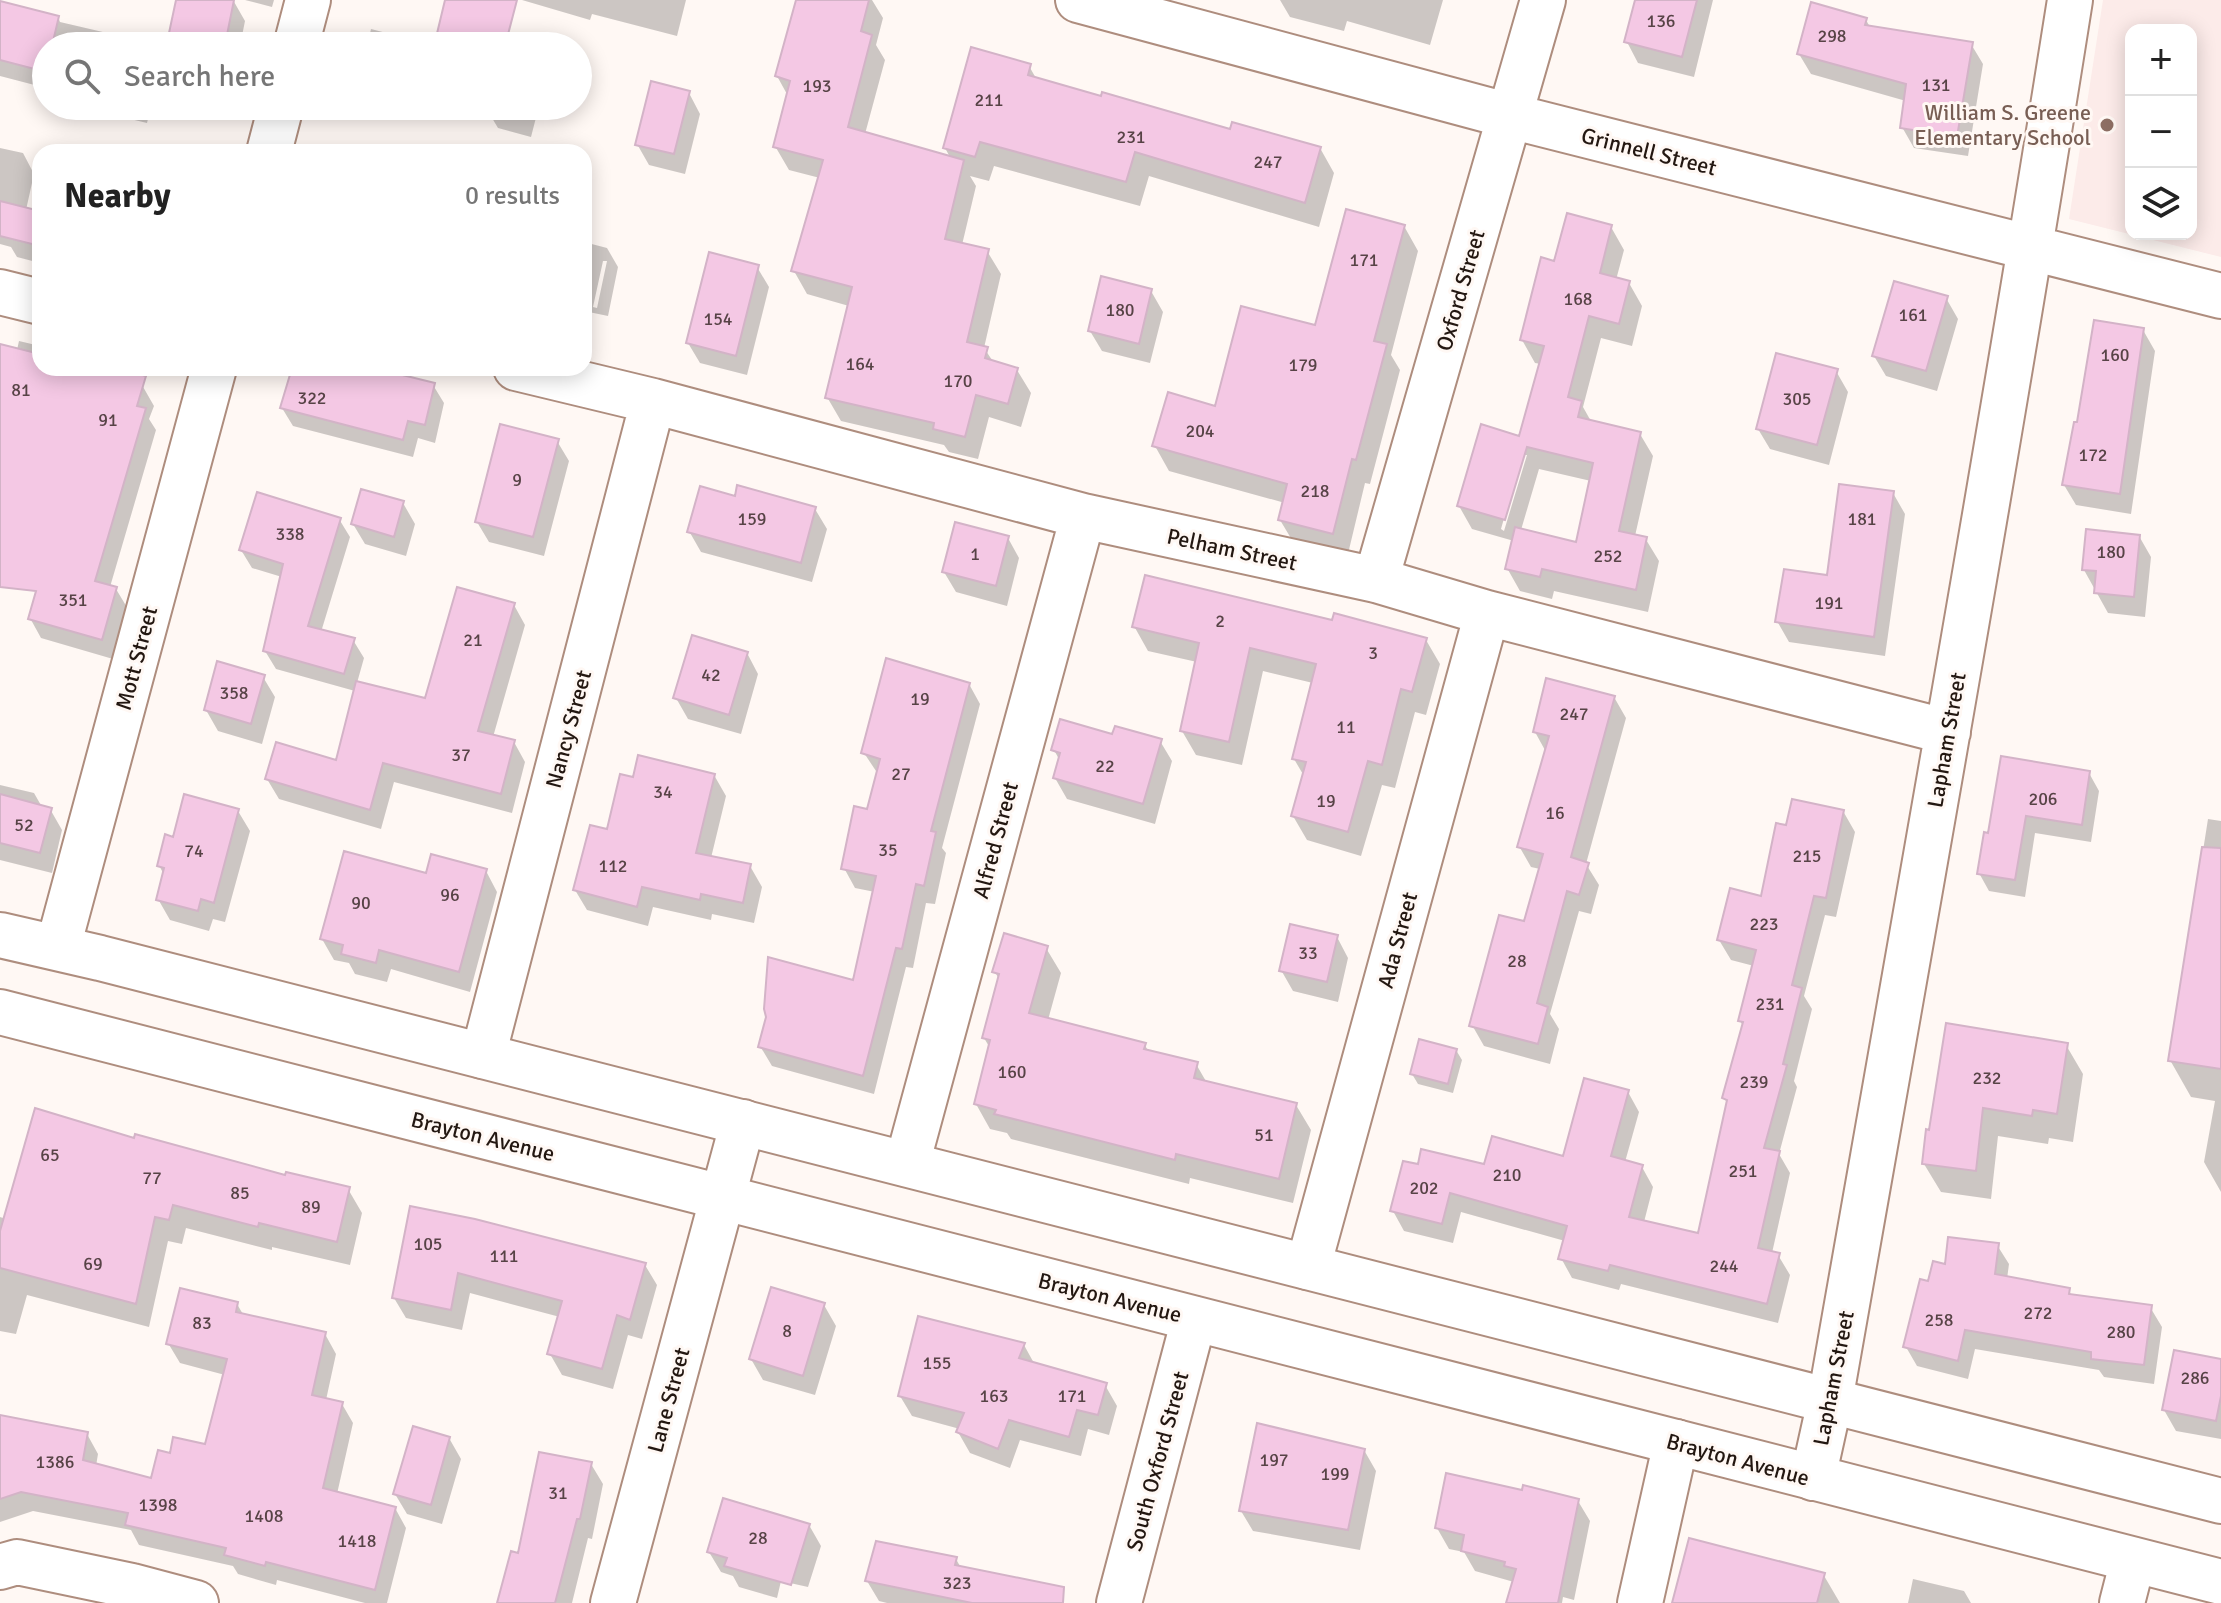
<!DOCTYPE html>
<html lang="en">
<head>
<meta charset="utf-8">
<style>
	:root { --surface:#fff; --page:#f2f2f2; --text:#222; --muted:#767676; --line:#e0e0e0 }
	body { margin:0; font-family:Signika,sans-serif; background:var(--page); color:var(--text) }
	.controls { position:absolute; right:24px; top:24px; display:grid; overflow:hidden; border-radius:16px; box-shadow:0 4px 20px #0003 }
	.controls button { width:72px; height:72px; display:grid; place-items:center; padding:0; border:0; border-bottom:2px solid var(--line); background:var(--surface); color:var(--text); font:40px sans-serif }
	.list { margin:0; padding:0; list-style:none }
	h2 { display:flex; justify-content:space-between; align-items:center; height:104px; margin:0; padding:0 32px; font-size:34px }
	h2 small { font-size:26px; font-weight:400; color:var(--muted) }
	.icon { flex:none; width:44px; height:44px; fill:none; stroke:currentColor; stroke-width:2; stroke-linecap:round; stroke-linejoin:round }
	.map { position:relative; flex:none; width:2221px; height:1603px; overflow:hidden }
	.search { position:absolute; background:var(--surface); box-shadow:0 4px 20px #0003; left:32px; top:32px; width:560px; height:88px; display:flex; align-items:center; gap:20px; box-sizing:border-box; padding:0 28px; border-radius:44px; color:var(--muted); font-size:30px }
	.panel { position:absolute; background:var(--surface); box-shadow:0 4px 20px #0003; left:32px; top:144px; width:560px; height:232px; border-radius:24px }
	.map>svg:first-child { display:block }
</style>
</head>
<body>
<div class="map">
<svg width="2221" height="1603" viewBox="0 0 2221 1603">
	<rect width="100%" height="100%" fill="#fff8f4"/>
	<path fill="#fcebe9" fill-rule="evenodd" d="M2103,0H2221V257L2069,219ZM2131,30H2191V234H2131Z"/>
	<path fill="#0003" fill-rule="evenodd" d="M178,0H233L245,21L240,46H178L171,33Z
		M245,0H274L272,7Z
		M522,0H686L677,36L592,14L590,20Z
		M798,0H872L883,18L876,45L885,60L865,134L951,159L945,148L1029,66L1037,80L1231,131L1320,148L1334,173L1319,227L1149,176L1140,206L994,166L989,181L970,176L976,186L962,245L987,251L1001,274L984,348L994,363L1017,370L1031,393L1021,427L989,417L978,459L949,452L944,445L841,421L827,397L849,306L807,294L794,271L820,178L789,170L775,146L788,96L777,76Z
		M1280,0H1443L1430,45L1347,21L1344,31L1290,17Z
		M1637,0H1713L1694,77L1638,63L1627,42Z
		M0,2L58,17L60,22L150,43L152,46H46V88L0,76Z
		M1866,20L1870,27L1971,44L1983,64L1968,156L1914,148L1902,127L1906,101L1811,74L1799,54Z
		M371,29L437,46H367Z
		M689,93L700,114L685,174L649,165L637,144Z
		M76,106H151L147,123Z
		M419,106H443L441,112Z
		M495,106H539L531,137L498,128L492,118Z
		M0,148L23,153L34,174L26,210L40,213V263L17,257L11,247L0,244Z
		M1404,226L1418,251L1391,355L1400,370L1370,484L1365,483L1347,558L1295,545L1280,520L1285,503L1169,471L1155,446L1216,408L1317,327Z
		M1611,227L1624,250L1616,280L1629,283L1642,306L1632,346L1601,338L1583,407L1592,423L1640,434L1653,456L1635,536L1645,538L1659,561L1648,612L1554,591L1552,599L1520,591L1507,568L1514,541L1472,529L1459,506L1520,438L1541,364L1535,363L1522,340L1556,263ZM1522,455H1527L1504,531L1501,529ZM1539,469L1591,481L1577,544L1521,530Z
		M584,242L607,248L618,267L608,316L584,311ZM603,261H607L597,308L593,307Z
		M757,267L769,287L747,375L700,363L688,343Z
		M1151,291L1163,312L1150,363L1102,351L1090,331Z
		M1946,298L1958,319L1937,391L1886,376L1874,356Z
		M2143,330L2155,351L2131,514L2076,505L2064,485L2078,425Z
		M19,341L40,346V368H88L142,385L154,406L149,419L156,430L110,587L116,589L128,609L113,659L41,638L30,618L43,573L0,558V346L17,350Z
		M293,368H366L433,385L444,403L435,443L418,438L413,457L293,426L282,408Z
		M1836,371L1848,392L1829,465L1770,449L1758,429Z
		M557,441L569,461L544,556L489,542L477,522Z
		M1893,493L1905,514L1885,656L1789,642L1777,621L1828,577Z
		M736,498L815,509L827,529L812,582L701,552L689,531Z
		M403,503L415,524L406,556L365,544L353,524Z
		M339,519L350,537L321,632L353,640L364,658L357,683L426,701L514,605L525,625L493,737L514,742L525,762L512,813L394,782L381,829L279,799L267,779L338,762L355,691L276,669L265,651L282,577L252,568L241,550Z
		M2139,536L2151,557L2145,617L2108,613L2084,570Z
		M1008,538L1019,558L1007,606L956,592L944,572Z
		M1333,623L1426,640L1440,664L1426,715L1415,712L1395,788L1382,785L1361,856L1307,840L1293,816L1304,776L1294,759L1313,683L1263,671L1242,765L1196,755L1182,731L1197,662L1148,651L1134,626Z
		M747,653L758,674L741,734L688,719L676,698Z
		M263,677L275,697L262,744L218,731L206,710Z
		M969,684L980,704L942,848L946,853L935,904L926,903L913,968L906,967L874,1094L772,1066L760,1046L855,983L875,892L855,888L844,868L868,812L878,774L864,753Z
		M1614,697L1626,718L1586,864L1599,885L1591,914L1579,911L1550,1014L1559,1029L1550,1064L1484,1046L1472,1025L1525,923L1540,869L1531,867L1519,846L1546,752L1535,732Z
		M1114,736L1160,741L1172,761L1155,824L1067,799L1055,778L1060,761L1054,750Z
		M2089,773L2099,791L2091,842L2035,833L2025,897L1989,891L1979,873L1990,835Z
		M714,775L726,796L711,858L750,866L762,887L754,923L712,914L711,920L653,907L648,926L587,910L575,890L634,779Z
		M0,785L34,793L42,807L50,809L62,830L52,873L0,860Z
		M238,811L250,831L225,922L213,919L209,931L170,920L158,899L164,875L159,865L174,839Z
		M1843,811L1855,832L1836,917L1825,915L1804,996L1812,1009L1794,1081L1797,1087L1779,1154L1790,1173L1772,1253L1778,1255L1790,1275L1778,1323L1621,1284L1619,1290L1572,1278L1561,1258L1565,1241L1461,1212L1453,1243L1404,1231L1393,1211L1419,1167H1485L1565,1158L1628,1092L1639,1112L1625,1162L1642,1167L1653,1187L1644,1222L1700,1236L1728,1104L1724,1098L1744,1027L1740,1021L1754,966L1731,960L1719,940L1763,898L1788,828Z
		M2208,819L2221,821V1192L2204,1162L2215,1101L2191,1097L2170,1060Z
		M486,871L497,892L470,992L391,969L387,982L355,974L349,963L334,960L322,939L427,875Z
		M1337,937L1348,958L1338,1002L1293,991L1281,970Z
		M1046,948L1061,973L1048,1020L1145,1045L1149,1053L1196,1064L1207,1083L1296,1105L1311,1130L1293,1203L1190,1178L1189,1184L1011,1139L1007,1133L990,1129L976,1104L990,1048L984,1038L1000,981L995,972Z
		M2066,1045L2083,1074L2073,1142L2049,1138L2048,1144L1998,1136L1991,1199L1941,1192L1924,1164L1928,1132Z
		M1456,1050L1462,1060L1453,1093L1418,1084L1412,1074Z
		M136,1140L287,1177L348,1189L362,1213L350,1265L272,1247V1250L186,1228L182,1244L168,1241L149,1327L27,1295L16,1334L0,1331V1217L6,1219Z
		M412,1208L645,1265L657,1285L642,1339L628,1335L613,1389L562,1375L550,1354L560,1317L470,1293L462,1330L406,1318L394,1298Z
		M1997,1245L2009,1264L2007,1279L2069,1290L2072,1297L2150,1307L2162,1327L2154,1384L2104,1377L2099,1370L1975,1349L1968,1379L1917,1366L1906,1347L1930,1284L1947,1267Z
		M237,1304L244,1316L325,1334L336,1354L326,1400L342,1404L353,1423L337,1494L395,1508L406,1528L387,1603H365L277,1580L276,1585L238,1574L233,1566L139,1545L131,1530L33,1511L0,1522V1422L87,1434L98,1454L96,1466L153,1480L171,1455L206,1447L225,1375L180,1363L168,1343Z
		M824,1305L836,1326L815,1395L763,1380L751,1359Z
		M1024,1345L1035,1365L1105,1385L1117,1406L1109,1435L1088,1429L1081,1456L1020,1440L1010,1468L970,1453L958,1432L960,1429L912,1416L900,1396Z
		M2221,1361V1439L2176,1431L2164,1410Z
		M449,1438L461,1459L442,1524L407,1514L395,1494Z
		M1364,1450L1376,1471L1360,1550L1253,1531L1241,1511Z
		M591,1464L603,1484L592,1539L588,1538L572,1603H499L520,1555Z
		M1524,1492L1578,1501L1590,1521L1574,1600L1563,1597L1562,1603H1508L1514,1582L1475,1571L1464,1552L1449,1549L1437,1528Z
		M809,1525L821,1546L808,1587L781,1581L777,1598L739,1587L733,1576L721,1572L709,1552Z
		M956,1559L961,1568L1017,1603H887L879,1601L867,1581Z
		M1823,1574L1840,1603H1674Z
		M1913,1579L1964,1591L1971,1603H1908Z"/>
	<path fill="#f4c8e4" stroke="#d3b3c7" stroke-width="2" d="M176,0H234L225,45L169,33Z
		M445,0H517L505,46H434Z
		M796,0H869L861,31L872,35L848,127L964,160L945,239L989,249L967,342L988,347L985,358L1018,368L1008,404L976,395L965,437L933,429L934,423L825,398L852,287L791,271L823,160L773,147L790,81L775,76Z
		M1635,0H1697L1682,57L1624,42Z
		M0,1L59,16L52,46H46V72L0,60Z
		M1811,2L1867,18L1865,25L1973,42L1957,137L1900,128L1906,84L1797,54Z
		M971,47L1031,64L1028,75L1101,96L1102,92L1230,129L1232,122L1321,147L1305,203L1135,152L1126,182L980,142L975,157L943,148Z
		M651,81L690,91L674,154L635,145Z
		M0,201L40,211V246L0,236Z
		M1346,209L1405,225L1374,341L1387,344L1356,460L1352,459L1333,534L1278,520L1287,484L1152,446L1168,392L1215,406L1241,306L1315,325Z
		M1567,213L1612,225L1600,273L1630,281L1619,324L1589,316L1568,397L1582,401L1578,417L1641,432L1619,531L1647,537L1636,590L1542,569L1540,577L1505,569L1515,527L1576,542L1593,463L1527,447L1505,520L1457,506L1481,424L1519,436L1544,346L1520,340L1541,257L1554,261Z
		M709,252L759,265L736,356L686,343Z
		M1101,276L1152,289L1139,344L1088,331Z
		M1894,281L1948,296L1926,371L1872,356Z
		M2094,320L2144,328L2120,494L2062,485L2074,422H2077Z
		M0,344L40,354V368H119L146,376L137,406L146,408L95,581L117,587L102,640L28,619L36,591L0,587Z
		M1776,353L1838,369L1817,445L1756,429Z
		M292,368H374L435,383L425,425L408,421L403,440L280,408Z
		M500,424L559,439L533,537L475,522Z
		M1839,484L1894,491L1874,637L1775,622L1784,569L1827,575Z
		M737,485L816,507L801,563L687,532L700,486L735,496Z
		M361,489L404,501L394,537L351,524Z
		M257,492L341,518L308,626L355,638L344,674L263,651L283,564L239,550Z
		M955,522L1009,536L996,586L942,572Z
		M2086,529L2140,535L2134,597L2094,593L2096,571L2082,570Z
		M1145,575L1332,620L1334,613L1427,638L1412,692L1401,689L1382,765L1368,761L1348,832L1291,816L1306,762L1292,759L1316,664L1250,648L1229,742L1180,731L1199,643L1132,627Z
		M457,587L515,603L478,731L515,740L501,794L383,763L370,810L265,779L276,742L336,760L356,681L425,698Z
		M692,635L748,652L729,715L673,698Z
		M886,658L970,683L931,831L936,832L924,886L916,884L902,949L896,948L863,1076L758,1047L766,1017L764,1009L768,957L853,980L876,876L841,869L854,806L867,809L880,759L861,753Z
		M217,661L265,675L251,724L204,710Z
		M1546,678L1615,696L1571,857L1589,863L1579,895L1567,891L1537,1003L1548,1007L1538,1044L1469,1026L1499,915L1524,921L1543,854L1517,847L1549,736L1533,732Z
		M1060,719L1112,734L1115,726L1162,739L1143,804L1053,778L1060,753L1051,750Z
		M638,755L715,774L696,853L751,864L743,903L701,894L700,900L642,887L637,907L573,890L590,825L607,829L620,774L633,777Z
		M2001,756L2090,771L2082,825L2026,816L2015,880L1977,874L1984,832L1988,833Z
		M0,794L52,808L40,853L0,843Z
		M184,794L239,809L214,903L201,899L198,911L156,900L164,868L157,866L165,834L173,837Z
		M1792,799L1844,810L1826,898L1814,896L1792,985L1802,988L1783,1064L1787,1065L1764,1148L1780,1151L1758,1248L1780,1253L1767,1304L1610,1265L1608,1271L1558,1259L1567,1226L1450,1193L1442,1224L1390,1211L1403,1161L1418,1164L1421,1149L1484,1164L1492,1136L1563,1156L1584,1078L1629,1090L1611,1156L1643,1165L1629,1217L1698,1233L1727,1100L1722,1098L1743,1022L1738,1021L1756,950L1717,940L1730,888L1761,896L1776,823L1786,825Z
		M2202,847L2221,848V1069L2168,1061Z
		M344,851L426,873L431,854L487,869L459,972L379,950L376,963L341,954L343,945L320,939Z
		M1290,924L1338,935L1327,982L1279,971Z
		M1004,933L1048,946L1029,1013L1146,1043L1144,1049L1198,1062L1194,1078L1297,1103L1279,1179L1176,1154L1175,1160L994,1114L996,1110L974,1104L990,1040L982,1038L999,974L992,972Z
		M1946,1023L2068,1043L2057,1114L2033,1110L2032,1116L1983,1108L1976,1171L1922,1164L1926,1129L1929,1130Z
		M1419,1039L1457,1049L1448,1084L1410,1074Z
		M35,1108L134,1138L135,1134L285,1175L286,1172L350,1187L337,1242L259,1223L258,1227L173,1205L169,1220L155,1217L136,1304L0,1268V1231Z
		M410,1206L475,1219L646,1263L630,1320L617,1315L602,1369L547,1354L562,1301L458,1273L451,1310L392,1298Z
		M1948,1237L1999,1243L1995,1274L2070,1288L2069,1294L2152,1305L2144,1365L2091,1359V1352L1965,1330L1958,1361L1903,1347L1920,1279L1928,1281L1933,1261L1945,1264Z
		M771,1287L825,1303L803,1376L749,1359Z
		M180,1288L238,1302L236,1312L326,1332L312,1395L343,1402L323,1488L396,1507L375,1590L266,1562L265,1566L224,1555L226,1548L125,1525L128,1513L21,1492L0,1499V1415L88,1432L83,1460L151,1478L158,1450L170,1453L173,1437L205,1444L227,1359L166,1344Z
		M918,1316L1025,1343L1019,1358L1107,1383L1098,1415L1077,1410L1069,1437L1009,1420L998,1449L956,1432L964,1413L898,1396Z
		M2174,1350L2221,1359V1396L2216,1421L2162,1410Z
		M1257,1423L1365,1449L1348,1530L1239,1511Z
		M413,1426L450,1437L431,1505L393,1494Z
		M539,1452L592,1462L580,1519H577L555,1603H497L511,1551L518,1553Z
		M1446,1473L1522,1490L1523,1485L1579,1499L1558,1603H1506L1516,1569L1504,1566L1505,1562L1461,1551L1464,1535L1435,1528Z
		M723,1498L810,1524L791,1585L724,1566L727,1558L707,1552Z
		M1689,1538L1825,1573L1817,1603H1672Z
		M876,1541L957,1557L955,1565L1064,1587L1063,1603H972L865,1581Z"/>
	<g fill="none" stroke-linecap="round" stroke-linejoin="round">
		<g stroke="#ae8d7e" stroke-width="48">
			<path id="minor" d="M1078,0L1510,116L2221,296
				M296,46L308,0
				M269,152L281,106
				M0,292L40,302
				M516,368L653,401L1083,516L1376,580L1487,613L1948,732
				M1376,580L1543,0
				M58,947L214,368
				M483,1056L653,401
				M907,1164L1083,516
				M1308,1267L1487,613
				M1813,1478L1830,1401C1912,934 1996,468 2070,0
				M0,1567L17,1562L132,1586L196,1603
				M613,1603L743,1122
				M1119,1603L1194,1319
				M1640,1603L1676,1442
				M2122,1603L2133,1560"/>
		</g>
		<g stroke="#ae8d7e" stroke-width="48">
			<path id="secondary" d="M0,935L100,958L2221,1501
				M0,1012L2221,1582"/>
		</g>
		<use href="#minor" stroke="#fff" stroke-width="44"/>
		<use href="#secondary" stroke="#fff" stroke-width="44"/>
	</g>
	<circle fill="#8d6e63" stroke="#fff8f4" stroke-width="3" cx="2107" cy="125" r="8"/>
	<g text-anchor="middle" stroke-width="6" stroke-linejoin="round" paint-order="stroke">
		<g font-size="18" fill="#574346">
			<text x="1661" y="27">136</text>
			<text x="1832" y="42">298</text>
			<text x="1936" y="91">131</text>
			<text x="817" y="92">193</text>
			<text x="989" y="106">211</text>
			<text x="1131" y="143">231</text>
			<text x="1268" y="168">247</text>
			<text x="1364" y="266">171</text>
			<text x="1578" y="305">168</text>
			<text x="1120" y="316">180</text>
			<text x="1913" y="321">161</text>
			<text x="718" y="325">154</text>
			<text x="2115" y="361">160</text>
			<text x="860" y="370">164</text>
			<text x="1303" y="371">179</text>
			<text x="958" y="387">170</text>
			<text x="21" y="396">81</text>
			<text x="312" y="404">322</text>
			<text x="1797" y="405">305</text>
			<text x="108" y="426">91</text>
			<text x="1200" y="437">204</text>
			<text x="2093" y="461">172</text>
			<text x="517" y="486">9</text>
			<text x="1315" y="497">218</text>
			<text x="752" y="525">159</text>
			<text x="1862" y="525">181</text>
			<text x="290" y="540">338</text>
			<text x="2111" y="558">180</text>
			<text x="975" y="560">1</text>
			<text x="1608" y="562">252</text>
			<text x="73" y="606">351</text>
			<text x="1829" y="609">191</text>
			<text x="1220" y="627">2</text>
			<text x="473" y="646">21</text>
			<text x="1373" y="659">3</text>
			<text x="711" y="681">42</text>
			<text x="234" y="699">358</text>
			<text x="920" y="705">19</text>
			<text x="1574" y="720">247</text>
			<text x="1346" y="733">11</text>
			<text x="461" y="761">37</text>
			<text x="1105" y="772">22</text>
			<text x="901" y="780">27</text>
			<text x="663" y="798">34</text>
			<text x="2043" y="805">206</text>
			<text x="1326" y="807">19</text>
			<text x="1555" y="819">16</text>
			<text x="24" y="831">52</text>
			<text x="888" y="856">35</text>
			<text x="194" y="857">74</text>
			<text x="1807" y="862">215</text>
			<text x="613" y="872">112</text>
			<text x="450" y="901">96</text>
			<text x="361" y="909">90</text>
			<text x="1764" y="930">223</text>
			<text x="1308" y="959">33</text>
			<text x="1517" y="967">28</text>
			<text x="1770" y="1010">231</text>
			<text x="1012" y="1078">160</text>
			<text x="1987" y="1084">232</text>
			<text x="1754" y="1088">239</text>
			<text x="1264" y="1141">51</text>
			<text x="50" y="1161">65</text>
			<text x="1743" y="1177">251</text>
			<text x="1507" y="1181">210</text>
			<text x="152" y="1184">77</text>
			<text x="1424" y="1194">202</text>
			<text x="240" y="1199">85</text>
			<text x="311" y="1213">89</text>
			<text x="428" y="1250">105</text>
			<text x="504" y="1262">111</text>
			<text x="93" y="1270">69</text>
			<text x="1724" y="1272">244</text>
			<text x="2038" y="1319">272</text>
			<text x="1939" y="1326">258</text>
			<text x="202" y="1329">83</text>
			<text x="787" y="1337">8</text>
			<text x="2121" y="1338">280</text>
			<text x="937" y="1369">155</text>
			<text x="2195" y="1384">286</text>
			<text x="994" y="1402">163</text>
			<text x="1072" y="1402">171</text>
			<text x="1274" y="1466">197</text>
			<text x="55" y="1468">1386</text>
			<text x="1335" y="1480">199</text>
			<text x="558" y="1499">31</text>
			<text x="158" y="1511">1398</text>
			<text x="264" y="1522">1408</text>
			<text x="758" y="1544">28</text>
			<text x="357" y="1547">1418</text>
			<text x="957" y="1589">323</text>
		</g>
		<g font-size="22" fill="#785e54" stroke="#fff8f4" text-anchor="end">
			<text x="2091" y="120">William S. Greene<tspan x="2091" dy="25">Elementary School</tspan></text>
		</g>
		<g font-size="22" fill="#231711" stroke="#fff8f4">
			<text transform="translate(1649 151) rotate(14)" y="8">Grinnell Street</text>
			<text transform="translate(1460 290) rotate(-74)" y="8">Oxford Street</text>
			<text transform="translate(1232 549) rotate(12)" y="8">Pelham Street</text>
			<text transform="translate(136 658) rotate(-75)" y="8">Mott Street</text>
			<text transform="translate(568 729) rotate(-75)" y="8">Nancy Street</text>
			<text transform="translate(1946 740) rotate(-80)" y="8">Lapham Street</text>
			<text transform="translate(995 840) rotate(-75)" y="8">Alfred Street</text>
			<text transform="translate(1397 940) rotate(-75)" y="8">Ada Street</text>
			<text transform="translate(483 1136) rotate(14)" y="8">Brayton Avenue</text>
			<text transform="translate(1110 1297) rotate(14)" y="8">Brayton Avenue</text>
			<text transform="translate(1833 1378) rotate(-79)" y="8">Lapham Street</text>
			<text transform="translate(668 1400) rotate(-75)" y="8">Lane Street</text>
			<text transform="translate(1738 1459) rotate(15)" y="8">Brayton Avenue</text>
			<text transform="translate(1157 1461) rotate(-75)" y="8">South Oxford Street</text>
		</g>
	</g>
</svg>
<div class="controls">
<button>+</button>
<button>−</button>
<button><svg class="icon" aria-label="layers" viewBox="0 0 24 24"><path d="M12 4l9 5-9 5-9-5zM3 14l9 5 9-5"/></svg></button>
</div>
<div class="search"><svg class="icon" aria-label="search" viewBox="0 0 24 24"><circle cx="10" cy="10" r="6"/><path d="M15 15l6 6"/></svg>Search here</div>
<section class="panel">
<h2>Nearby<small>0 results</small></h2>
<ul class="list">
</ul>
</section>
</div>
</body>
</html>
